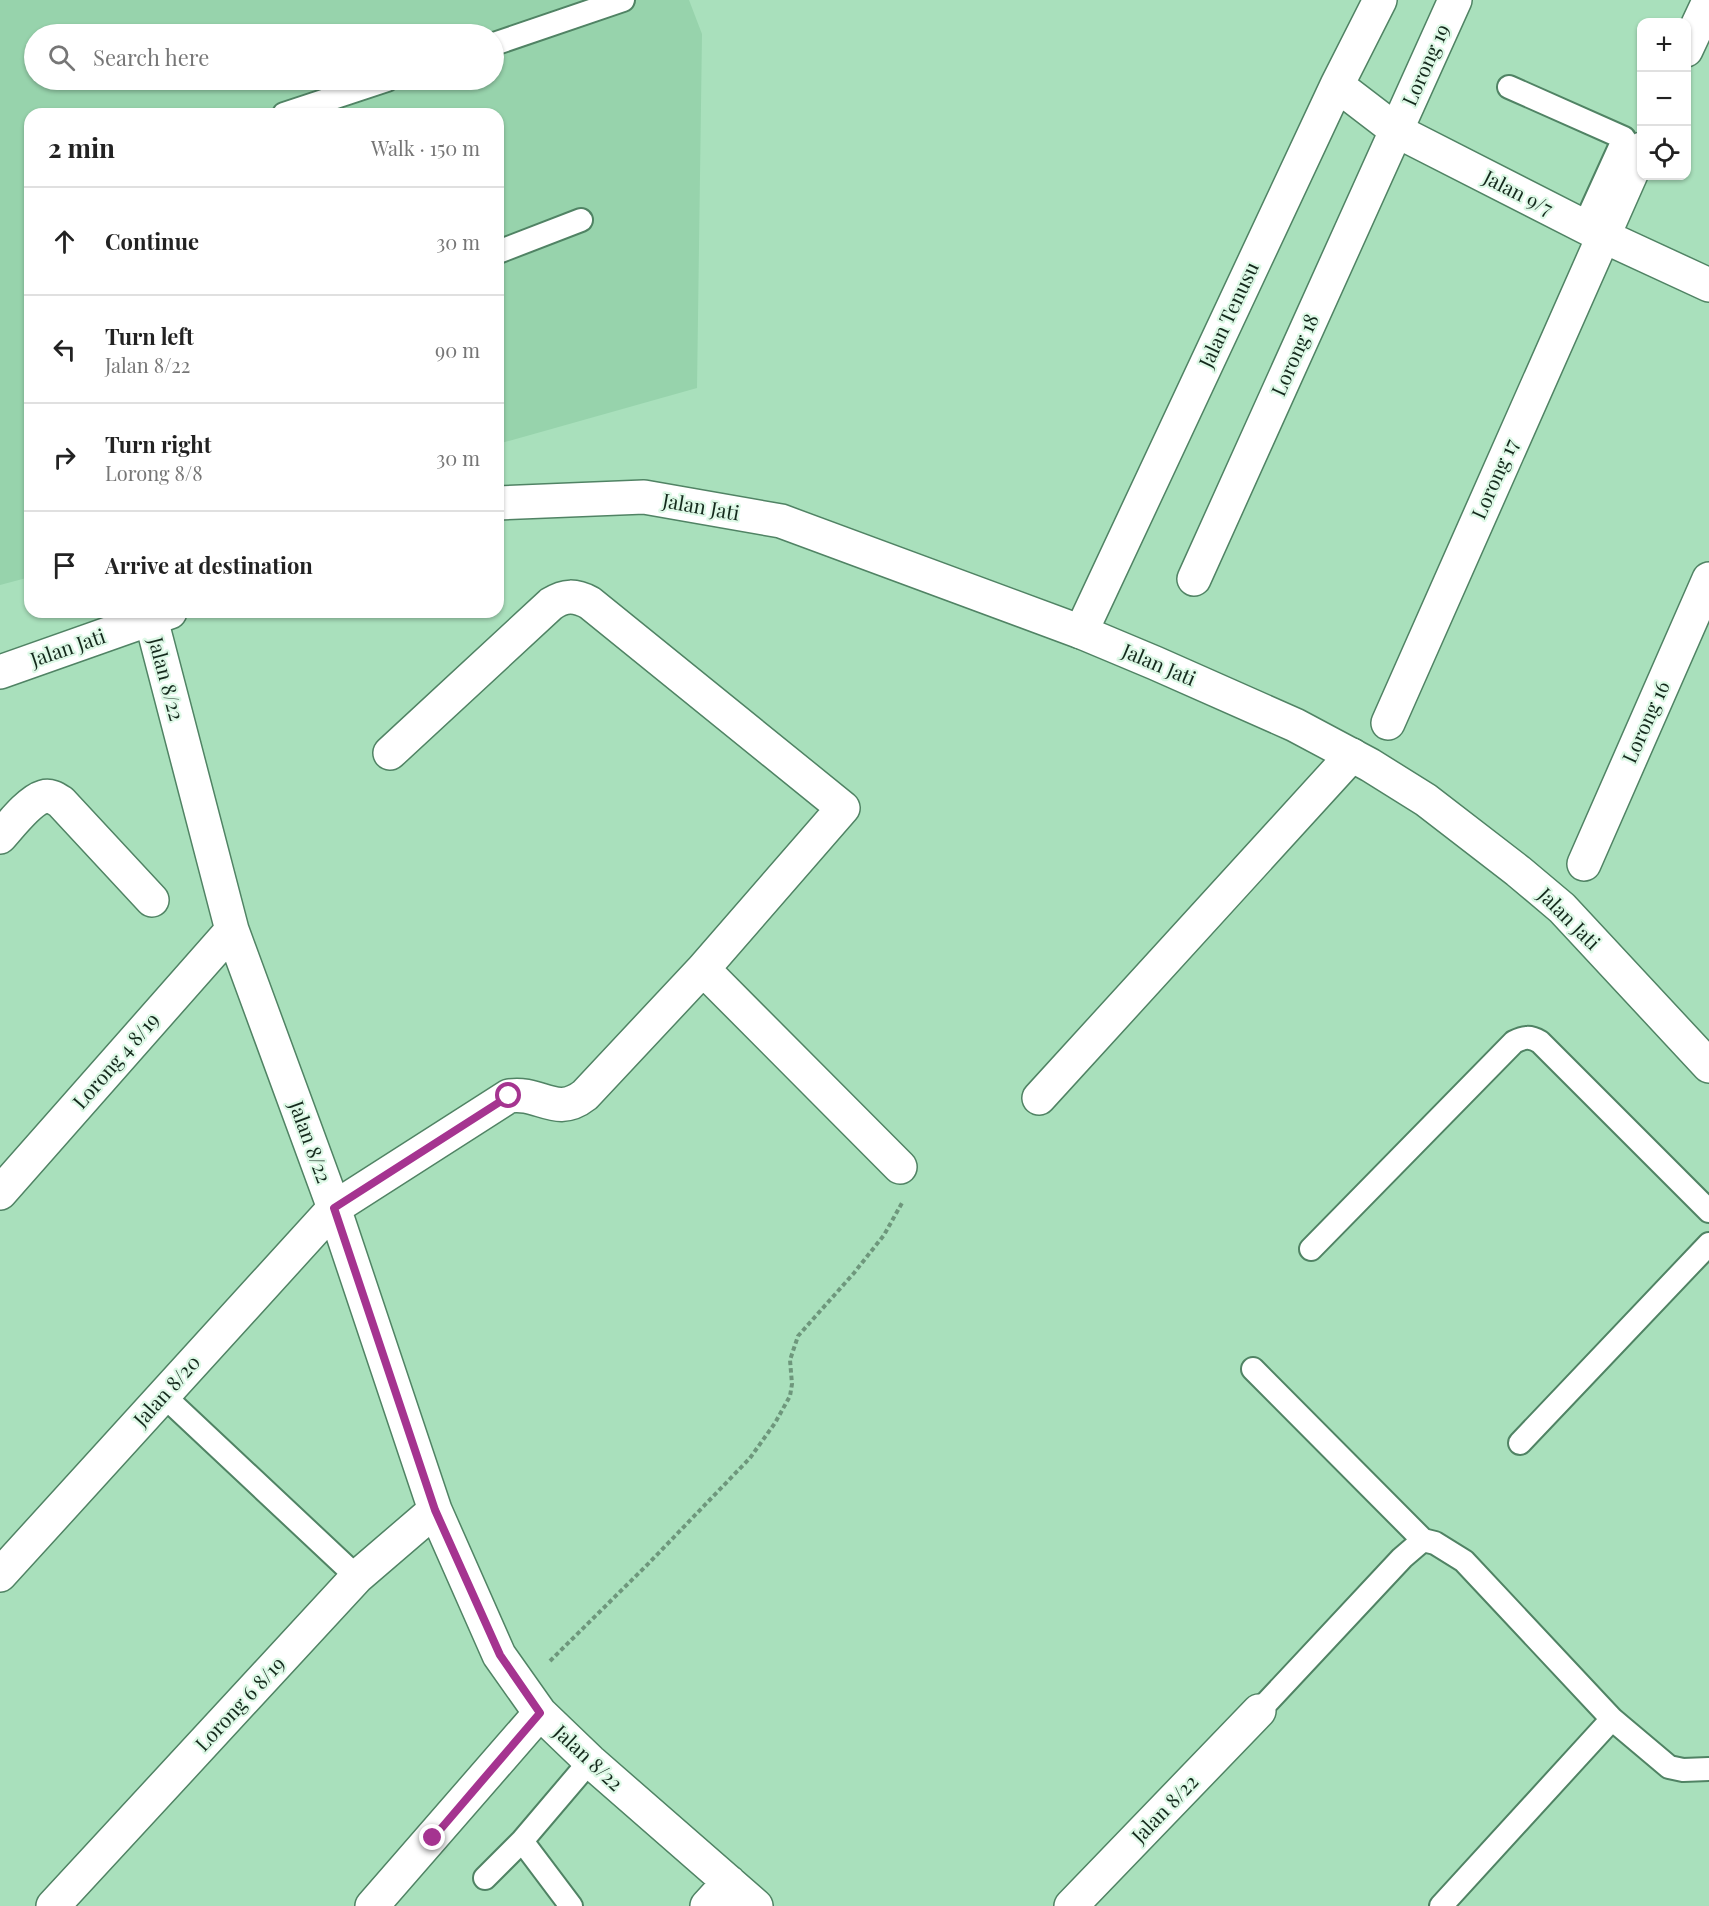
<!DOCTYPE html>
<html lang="en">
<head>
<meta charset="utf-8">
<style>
	:root { --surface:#fff; --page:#f6f6f6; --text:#222; --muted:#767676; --line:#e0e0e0 }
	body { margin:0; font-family:"Playfair Display",serif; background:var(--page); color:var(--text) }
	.controls { position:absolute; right:18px; top:18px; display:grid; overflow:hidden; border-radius:12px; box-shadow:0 2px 4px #0004 }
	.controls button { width:54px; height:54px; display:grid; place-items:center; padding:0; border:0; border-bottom:2px solid var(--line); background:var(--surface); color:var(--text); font:30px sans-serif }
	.stop { position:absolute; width:18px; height:18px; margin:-14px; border:4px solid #a53490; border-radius:50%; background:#fff }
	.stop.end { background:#a53490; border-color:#fff; box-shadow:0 2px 6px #0008 }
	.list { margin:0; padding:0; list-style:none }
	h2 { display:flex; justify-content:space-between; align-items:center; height:78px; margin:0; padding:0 24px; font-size:26px }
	h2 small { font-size:20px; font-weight:400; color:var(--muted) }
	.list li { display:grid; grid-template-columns:39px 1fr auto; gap:18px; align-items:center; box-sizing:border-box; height:108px; padding:0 24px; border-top:2px solid var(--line) }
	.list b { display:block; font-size:22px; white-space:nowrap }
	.list p { margin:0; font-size:20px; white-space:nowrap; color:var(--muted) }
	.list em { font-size:20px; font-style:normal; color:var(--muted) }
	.icon { flex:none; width:33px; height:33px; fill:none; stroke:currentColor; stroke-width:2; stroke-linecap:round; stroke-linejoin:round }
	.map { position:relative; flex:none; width:1709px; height:1906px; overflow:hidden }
	.search { position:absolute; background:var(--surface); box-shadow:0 2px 4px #0004; left:24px; top:24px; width:480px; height:66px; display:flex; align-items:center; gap:15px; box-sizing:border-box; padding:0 21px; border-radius:33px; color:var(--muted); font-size:22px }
	.panel { position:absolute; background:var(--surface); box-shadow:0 2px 4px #0004; left:24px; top:108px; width:480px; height:510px; border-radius:18px }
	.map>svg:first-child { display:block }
</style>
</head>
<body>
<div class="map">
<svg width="1709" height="1906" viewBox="0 0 1709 1906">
	<rect width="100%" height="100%" fill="#a9e0bc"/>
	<path fill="#97d3ac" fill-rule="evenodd" d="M0,0H689L702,34L697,388L498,444V114H30V577L0,585ZM34,34H494V80H34Z"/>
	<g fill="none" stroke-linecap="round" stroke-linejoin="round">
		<g stroke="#508364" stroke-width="26">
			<path id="lane" d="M494,44L623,0
				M1509,87L1624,138L1584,226
				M284,114L387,80
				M498,252L581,220
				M1311,1249L1514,1042C1524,1037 1530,1036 1540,1042L1709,1211
				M1253,1369L1423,1540
				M163,1395L357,1577
				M1520,1443L1709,1244
				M1259,1711L1402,1558L1423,1540L1435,1543L1464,1561L1612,1719L1441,1906
				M1612,1719L1669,1767L1683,1770L1709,1769
				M485,1878L522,1841
				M571,1906L522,1841L590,1761"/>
		</g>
		<g stroke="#508364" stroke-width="36">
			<path id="street" d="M1686,50L1709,1
				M1337,85L1397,131L1603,236L1709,285
				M1194,579L1455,0
				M151,619L232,930L334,1208L435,1510L499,1655L540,1713L590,1761L756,1906
				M1081,632L1337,85L1380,0
				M1388,723L1642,149
				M0,837C10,826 29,801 43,797C50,795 55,798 61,802L152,900
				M1584,864L1709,579
				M703,969L900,1167
				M1039,1098L1352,755
				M0,1193L232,930
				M0,1575L334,1208L509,1096C540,1091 556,1118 585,1095L703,969L843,808L590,603C575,595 565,595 551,604L390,753
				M53,1906L357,1577L435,1510
				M372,1906L540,1713
				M707,1906L729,1882
				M1071,1906L1259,1711"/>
		</g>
		<g stroke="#508364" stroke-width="36">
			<path id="secondary" d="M498,503L644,497L781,521L1081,632L1155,663L1295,725L1370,765L1426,800L1518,871L1562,908L1709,1066
				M0,672L170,612"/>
		</g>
		<path stroke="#6e977c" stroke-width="4" stroke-dasharray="4.5 3" stroke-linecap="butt" d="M550,1661L650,1562L750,1458L775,1423L790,1396L792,1384L790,1360L798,1336L854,1273L884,1235L902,1203"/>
		<use href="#lane" stroke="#fff" stroke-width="22"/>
		<use href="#street" stroke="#fff" stroke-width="33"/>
		<use href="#secondary" stroke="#fff" stroke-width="33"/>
	</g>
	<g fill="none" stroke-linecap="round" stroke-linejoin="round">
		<path stroke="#a53490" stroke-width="8" d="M433,1838L540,1713L500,1655L435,1510L334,1208L509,1096"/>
	</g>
	<g text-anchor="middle" stroke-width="4.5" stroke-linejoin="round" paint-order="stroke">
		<g font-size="20" fill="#14291c" stroke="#def9e7">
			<text transform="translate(1426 65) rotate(-66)" y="7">Lorong 19</text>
			<text transform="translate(1518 193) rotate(27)" y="7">Jalan 9/7</text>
			<text transform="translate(1229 315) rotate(-65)" y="7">Jalan Tenusu</text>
			<text transform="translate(1295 355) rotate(-66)" y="7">Lorong 18</text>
			<text transform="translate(1495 479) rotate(-66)" y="7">Lorong 17</text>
			<text transform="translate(701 507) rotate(10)" y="7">Jalan Jati</text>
			<text transform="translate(68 648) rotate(-19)" y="7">Jalan Jati</text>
			<text transform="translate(1159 665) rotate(23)" y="7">Jalan Jati</text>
			<text transform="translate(166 679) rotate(75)" y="7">Jalan 8/22</text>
			<text transform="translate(1646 722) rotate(-66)" y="7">Lorong 16</text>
			<text transform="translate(1569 919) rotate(45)" y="7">Jalan Jati</text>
			<text transform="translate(116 1061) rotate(-49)" y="7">Lorong 4 8/19</text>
			<text transform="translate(310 1142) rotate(70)" y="7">Jalan 8/22</text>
			<text transform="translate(167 1391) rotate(-48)" y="7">Jalan 8/20</text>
			<text transform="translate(240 1704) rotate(-47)" y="7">Lorong 6 8/19</text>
			<text transform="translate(588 1758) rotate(43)" y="7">Jalan 8/22</text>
			<text transform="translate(1165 1809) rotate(-46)" y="7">Jalan 8/22</text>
		</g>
	</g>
</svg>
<div class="controls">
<button>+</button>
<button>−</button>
<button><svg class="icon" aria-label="locate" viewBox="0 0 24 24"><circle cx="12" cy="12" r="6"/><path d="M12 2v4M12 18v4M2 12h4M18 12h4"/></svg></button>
</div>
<div class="stop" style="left:509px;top:1096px"></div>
<div class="stop end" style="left:433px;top:1838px"></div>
<div class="search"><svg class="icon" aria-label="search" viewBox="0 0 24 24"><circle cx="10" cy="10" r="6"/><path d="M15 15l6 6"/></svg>Search here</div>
<section class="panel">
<h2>2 min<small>Walk · 150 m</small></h2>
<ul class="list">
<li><svg class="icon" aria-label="ahead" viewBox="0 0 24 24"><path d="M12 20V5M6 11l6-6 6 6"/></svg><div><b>Continue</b></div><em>30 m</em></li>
<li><svg class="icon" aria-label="left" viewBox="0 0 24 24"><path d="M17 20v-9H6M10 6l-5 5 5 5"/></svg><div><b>Turn left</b><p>Jalan 8/22</p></div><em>90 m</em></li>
<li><svg class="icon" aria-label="right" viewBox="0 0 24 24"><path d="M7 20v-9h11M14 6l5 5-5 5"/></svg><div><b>Turn right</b><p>Lorong 8/8</p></div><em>30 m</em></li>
<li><svg class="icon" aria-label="arrive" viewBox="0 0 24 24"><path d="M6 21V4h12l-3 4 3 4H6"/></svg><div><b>Arrive at destination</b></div></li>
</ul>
</section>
</div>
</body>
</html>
